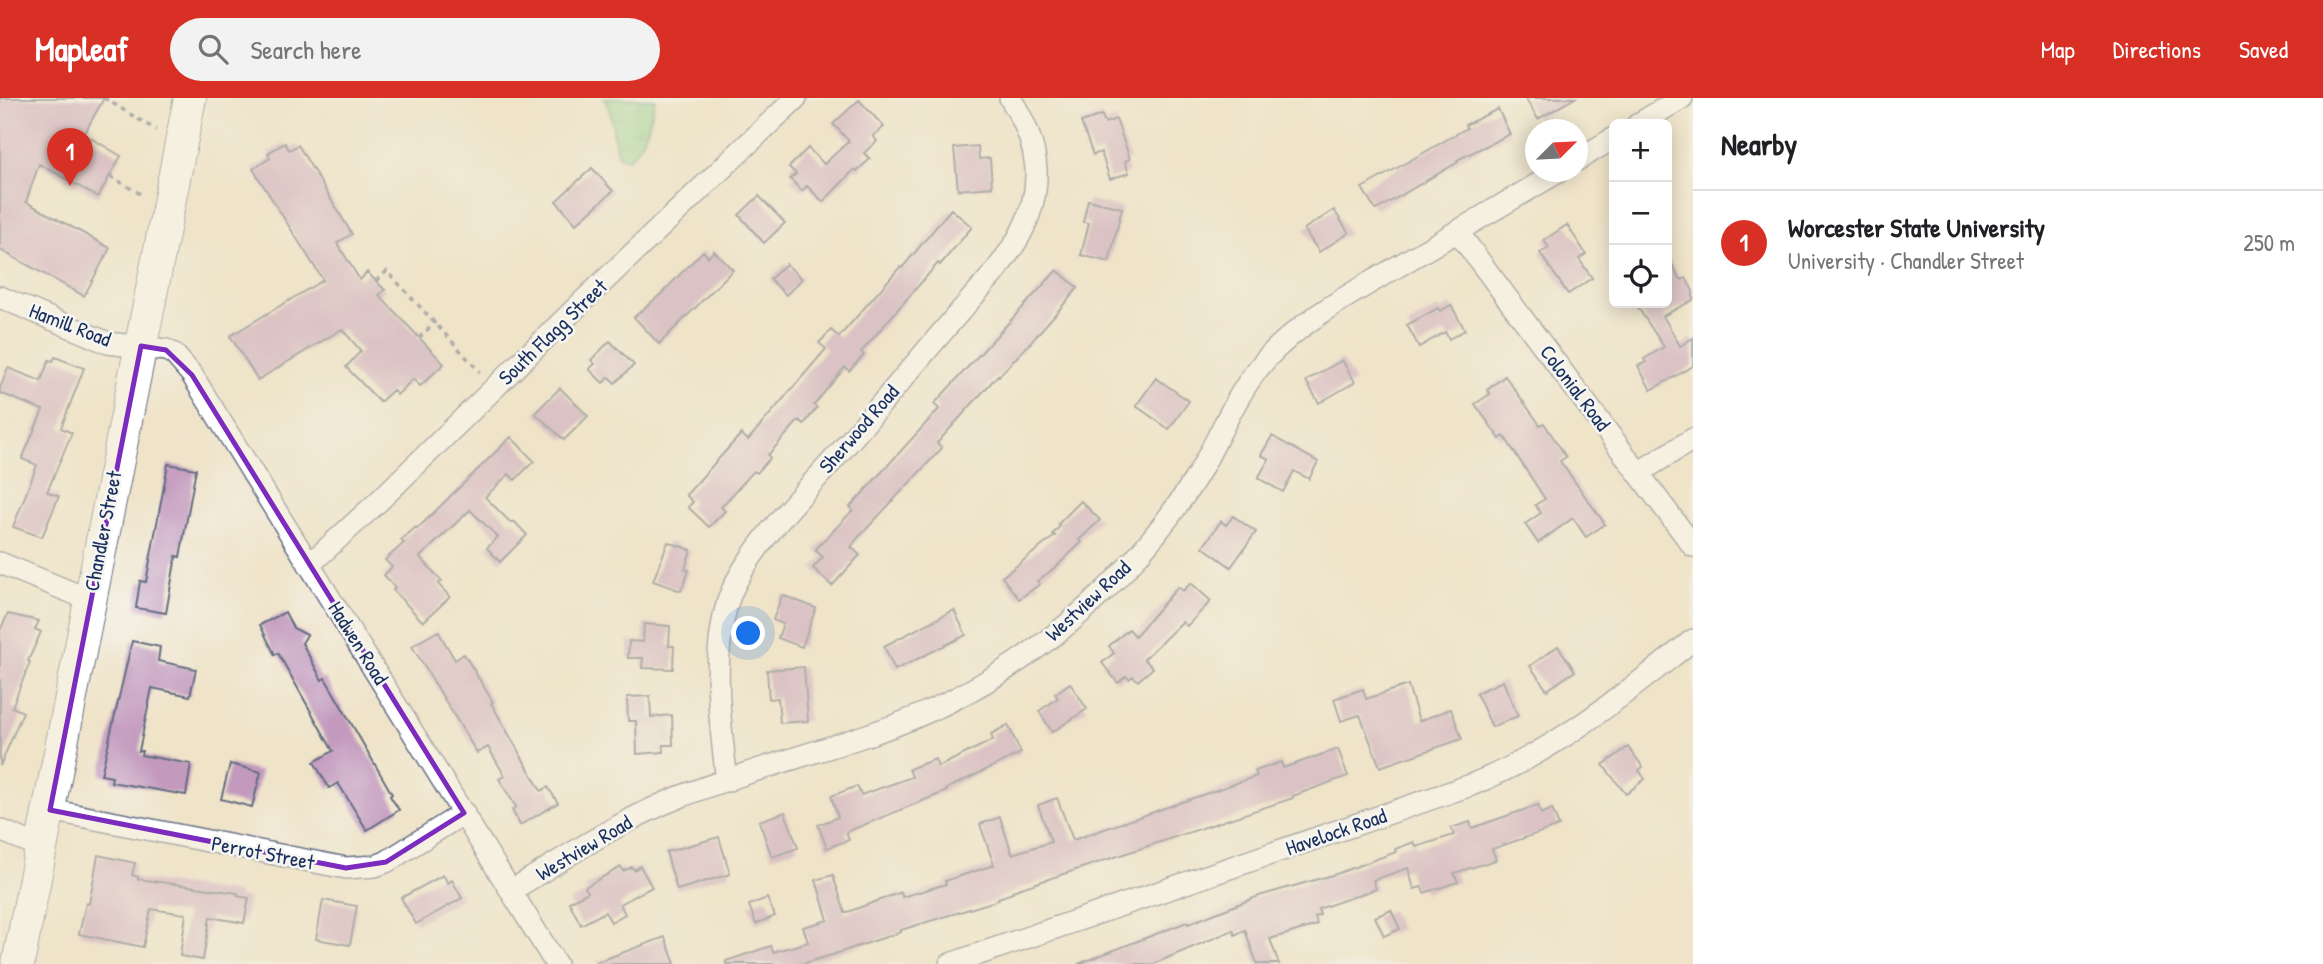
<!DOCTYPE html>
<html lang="en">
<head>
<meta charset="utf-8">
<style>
	:root { --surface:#fff; --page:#f2f2f2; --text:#202124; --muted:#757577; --line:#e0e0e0; --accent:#d93025 }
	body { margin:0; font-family:"Patrick Hand",sans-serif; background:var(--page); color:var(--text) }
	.controls { position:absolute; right:21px; top:21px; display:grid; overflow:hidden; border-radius:10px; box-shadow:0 4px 18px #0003 }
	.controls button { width:63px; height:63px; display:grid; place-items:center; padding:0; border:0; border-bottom:2px solid var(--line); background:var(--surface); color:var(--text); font:35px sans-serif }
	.compass { position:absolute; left:1525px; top:21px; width:63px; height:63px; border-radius:50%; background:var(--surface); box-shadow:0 4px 18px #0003; rotate:66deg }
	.you { position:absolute; left:749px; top:536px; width:24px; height:24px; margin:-18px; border:5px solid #fff; border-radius:50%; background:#1a73e8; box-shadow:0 0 0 10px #1a73e833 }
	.badge { display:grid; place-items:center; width:46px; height:46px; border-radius:50%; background:var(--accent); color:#fff; font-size:23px; font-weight:700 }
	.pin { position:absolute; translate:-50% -58px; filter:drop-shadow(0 2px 4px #0008) }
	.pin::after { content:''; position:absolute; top:37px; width:24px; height:21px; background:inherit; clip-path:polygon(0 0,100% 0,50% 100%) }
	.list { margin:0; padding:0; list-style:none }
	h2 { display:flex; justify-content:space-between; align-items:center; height:91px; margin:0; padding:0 28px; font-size:30px }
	h2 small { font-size:23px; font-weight:400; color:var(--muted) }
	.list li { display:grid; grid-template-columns:46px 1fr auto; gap:21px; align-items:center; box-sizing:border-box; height:105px; padding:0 28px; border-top:2px solid var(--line) }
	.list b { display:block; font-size:26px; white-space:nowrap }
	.list p { margin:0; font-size:23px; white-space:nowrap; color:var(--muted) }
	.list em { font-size:23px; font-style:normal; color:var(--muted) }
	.icon { flex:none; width:38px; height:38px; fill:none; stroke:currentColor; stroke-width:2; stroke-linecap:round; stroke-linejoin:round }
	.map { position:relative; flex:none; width:1693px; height:866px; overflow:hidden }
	header { display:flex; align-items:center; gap:42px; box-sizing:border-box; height:98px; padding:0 35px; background:var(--accent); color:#fff }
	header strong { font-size:33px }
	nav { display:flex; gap:38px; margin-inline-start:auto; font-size:24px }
	.search { width:490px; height:63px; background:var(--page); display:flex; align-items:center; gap:18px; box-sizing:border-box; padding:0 24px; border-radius:38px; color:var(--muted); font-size:26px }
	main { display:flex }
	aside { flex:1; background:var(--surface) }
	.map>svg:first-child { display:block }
</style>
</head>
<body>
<header>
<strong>Mapleaf</strong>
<div class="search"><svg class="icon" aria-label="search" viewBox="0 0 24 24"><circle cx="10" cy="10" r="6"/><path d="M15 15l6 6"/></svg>Search here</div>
<nav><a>Map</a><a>Directions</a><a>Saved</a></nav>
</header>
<main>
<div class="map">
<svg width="1693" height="866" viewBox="0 0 1693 866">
	<defs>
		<pattern id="wetland-marsh" width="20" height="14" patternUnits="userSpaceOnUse" patternTransform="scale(1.75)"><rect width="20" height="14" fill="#8ad591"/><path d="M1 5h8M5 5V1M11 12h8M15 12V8" fill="none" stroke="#76b77f"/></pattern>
	</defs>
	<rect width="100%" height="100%" fill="#f6f6f2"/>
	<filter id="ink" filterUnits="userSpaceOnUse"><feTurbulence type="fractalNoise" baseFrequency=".0143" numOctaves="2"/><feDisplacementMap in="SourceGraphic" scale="14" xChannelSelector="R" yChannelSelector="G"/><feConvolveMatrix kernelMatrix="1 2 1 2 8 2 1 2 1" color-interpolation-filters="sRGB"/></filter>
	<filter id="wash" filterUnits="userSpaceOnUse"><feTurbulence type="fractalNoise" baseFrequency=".00686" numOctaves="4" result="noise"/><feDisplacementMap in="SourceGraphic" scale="28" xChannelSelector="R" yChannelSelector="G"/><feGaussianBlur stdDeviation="1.57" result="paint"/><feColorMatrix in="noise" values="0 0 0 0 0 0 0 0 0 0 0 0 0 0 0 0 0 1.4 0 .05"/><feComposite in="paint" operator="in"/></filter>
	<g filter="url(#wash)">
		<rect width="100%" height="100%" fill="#efe3c8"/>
		<path fill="url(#wetland-marsh)" stroke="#528278" stroke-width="2" d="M604,0L655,1C650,24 646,45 628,61L618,58C612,39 615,19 604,0Z"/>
		<g id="blocks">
			<path fill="#c39abe" d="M0,0H104L84,36L121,58L98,99L39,66L26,104L110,150L84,198L0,152Z
				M1525,0H1575L1538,21Z
				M859,2L884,29L873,38L877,43L864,55L870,61L857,73L855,71L823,104L807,88L802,93L790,81L796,76L789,69L808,50L824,66L849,43L833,26Z
				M1498,11L1510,36L1457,62L1458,64L1376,112L1362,90L1467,30L1465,27Z
				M1102,17L1105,25L1116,21L1130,61L1125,63L1129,75L1110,81L1101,54L1093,57L1081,24Z
				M285,45L289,52L298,47L352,136L337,145L360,182L367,174L385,192L379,197L444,266L420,288L413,281L397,297L393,292L380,304L346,269L361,253L342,231L258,282L230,238L323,182L253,71L270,60L268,55Z
				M978,48L979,61L990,60L992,89L958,92L954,50Z
				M592,70L613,93L576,126L556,103Z
				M759,98L785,125L764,145L739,117Z
				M1088,102L1122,110L1109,164L1081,157L1089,125L1083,124Z
				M951,111L972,129L940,167L938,165L861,254L864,257L849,273L845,269L814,307L817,310L804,326L799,322L768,357L770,360L757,375L754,373L721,409L725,413L709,429L688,409L693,404L686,397L741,336L748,342L826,251L819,245L831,232L839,239L900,169L902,170Z
				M1334,112L1349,135L1319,154L1304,131Z
				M1567,127L1586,156L1579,161L1592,180L1568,196L1540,155L1549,150L1544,142Z
				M703,153L708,159L714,153L733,172L659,246L634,219L661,196Z
				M1667,158L1679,179L1683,182L1686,180L1693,193V202L1663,218L1680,248L1693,240V268L1651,292L1638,268L1646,264L1644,261L1664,249L1635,205H1667Z
				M786,166L802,181L786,197L770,181Z
				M1057,172L1078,190L1030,245L999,278L998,277L937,345L942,350L858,440L851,449L860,457L832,488L813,470L823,459L815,452L853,412L850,409L939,311L934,306Z
				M1451,207L1465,232L1449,241L1445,234L1419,249L1407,227L1438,210L1440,213Z
				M610,243L634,267L615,285L609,279L603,285L589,271L595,266L591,262Z
				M55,259L84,270L61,330L72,335L47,394L59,398L42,439L13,429L37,367L22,361L43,312L0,295V290L8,270L41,283L49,262L53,263Z
				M1342,262L1355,284L1319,305L1306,283Z
				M1505,278L1540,327L1544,325L1566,359L1560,363L1605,426L1586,439L1573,420L1538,445L1525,426L1541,415L1535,407L1545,401L1504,338L1500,341L1475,306L1490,296L1487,292Z
				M1156,280L1189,303L1169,331L1136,308Z
				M560,290L588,318L564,342L535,315Z
				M1272,338L1318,364L1309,381L1294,373L1283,394L1258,380L1269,361L1261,357Z
				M511,339L534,363L515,382L509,376L485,399L511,425L514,423L527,437L500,464L487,450L498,439L470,412L420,459L442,483L438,486L450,499L423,524L393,492L395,490L384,477L392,469L385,462L404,445L401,442L416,429L417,431Z
				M168,366L196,371L180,459L176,458L166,515L136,510L140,483L146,484Z
				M1081,403L1100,422L1079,442L1082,444L1056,469L1037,483L1040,486L1019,501L1002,479L1055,438L1053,436L1060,428L1058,426Z
				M1233,418L1256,434L1231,469L1203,449L1221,423L1226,427Z
				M668,444L691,452L685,471L689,472L681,493L653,483Z
				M1191,485L1211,503L1187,528L1182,524L1144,561L1153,570L1138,583L1133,578L1129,581L1126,578L1118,585L1102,565L1114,555L1109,548L1129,531L1135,538L1178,489L1183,493Z
				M782,497L816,510L802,549L778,540L783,526L773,522Z
				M954,512L966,537L895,572L884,548Z
				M285,514L293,530L307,537L302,545L322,582L325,580L392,696L390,698L399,712L367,732L338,685L329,690L314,664L333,653L278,555L275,557L260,527Z
				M8,516L39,523L35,531L41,534L28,563L30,564L12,609L23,614L0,668V532Z
				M644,526L670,528L669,548H674L673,571L642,570L643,560H628L629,543L643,544Z
				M438,533L455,562L464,556L493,604L491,605L541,693L548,689L558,705L520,727L512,712L516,709L499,681L505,678L488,649L477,655L412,548Z
				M132,543L160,549L158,563L196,571L190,598L152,590L139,653H142L141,657L191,666L186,697L111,684L112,679L101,677Z
				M1558,548L1575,573L1547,592L1530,568Z
				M804,569L808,623L780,625L778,600L769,601L767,572Z
				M1503,583L1518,618L1492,629L1476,595Z
				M1070,585L1087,611L1052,634L1039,613L1058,600L1055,596Z
				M1408,587L1419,623L1451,611L1462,641L1380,669L1360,617L1341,623L1334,601L1363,591L1366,601Z
				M650,598L651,619L672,617L673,647H663L664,654L637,656L636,623H628L627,599Z
				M1008,627L1021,655L946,691L947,693L846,734L849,742L827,750L818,727L838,719L831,698L857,688L861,697L912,679L909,671L935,661L938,669L993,642L991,636Z
				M1628,649L1643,669L1639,672L1645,681L1626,696L1603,667Z
				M1338,651L1348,678L1293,698V700L1012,793L1013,795L998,800L999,802L901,832V834L835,856L802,866H726V863L771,848L773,854L808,844L803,829L828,822L816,782L833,777L845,815L901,794L902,799L946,786L945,783L994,767L980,726L1000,719L1012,756L1051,744L1038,707L1057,700L1073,742L1257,678L1255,673L1281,664L1283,670Z
				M230,666L261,674L252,709L221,701Z
				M1538,707L1541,716L1552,711L1559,728L1492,751L1496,762L1454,775L1458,784L1424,795L1422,789L1414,791L1408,770L1373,782L1376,791L1318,811L1320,817L1315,819L1317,827L1270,841L1279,866H1257L1245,832L1235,837L1233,832L1153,866H1078L1187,824L1188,826L1259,798L1336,776L1396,754L1395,751L1414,744L1416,749L1454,737L1451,730L1470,724L1472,730Z
				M785,714L798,750L772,759L759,723Z
				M719,739L730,776L677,792L666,754Z
				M98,757L135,765L132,777L138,779V781L238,795L237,798L249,800L244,825L210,819L203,862L180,858L186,816L151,811L143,849L79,836L86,805L89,806Z
				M640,768L652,789L620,806L625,816L611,824L605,814L581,827L569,804L588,794L585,789L621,769L623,773L632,769L634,772Z
				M443,777L448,785L452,782L462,800L416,826L401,800Z
				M767,800L775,818L756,826L749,807Z
				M323,802L357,808L350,847L316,841Z
				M1391,812L1400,831L1384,838L1375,819Z
				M665,839L675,866H597V864Z"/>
		</g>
	</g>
	<g filter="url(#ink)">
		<use href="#blocks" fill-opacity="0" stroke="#656e83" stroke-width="2"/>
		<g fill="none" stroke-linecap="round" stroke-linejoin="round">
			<g stroke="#656e83" stroke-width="24">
				<path id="street" d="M1638,26L1682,0
					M1577,62L1614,40
					M1457,133L1693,448
					M0,199L108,245L166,252L174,256L192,277L556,866
					M1638,375L1693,341
					M0,465L90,502
					M309,467L380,402L582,204L796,0
					M727,683C720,626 711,558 728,503C744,454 808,391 843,351C894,292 943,231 996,173C1003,162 1013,150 1020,137C1046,88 1039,45 1010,0
					M50,712L346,770L375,768L386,764L464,715
					M0,732L43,750
					M512,792C565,760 619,723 677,700C742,674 810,657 876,634C939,613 1000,579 1053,538C1109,494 1159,438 1197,378C1220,339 1236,294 1267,260C1302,222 1351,196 1395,170C1449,138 1504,106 1558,74
					M950,866L1471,687C1558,652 1620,599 1693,542"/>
			</g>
			<g stroke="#656e83" stroke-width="34">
				<path id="primary" d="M18,866L190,0"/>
			</g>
			<path stroke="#656e83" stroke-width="3.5" stroke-dasharray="5 5" stroke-linecap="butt" d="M104,0L156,32
				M110,78L144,98
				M376,183L387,173L480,274
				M419,240L435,224"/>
			<use href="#street" stroke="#fff" stroke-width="21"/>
			<use href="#primary" stroke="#fff" stroke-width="32"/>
		</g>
	</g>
	<path d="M0 0H1693V866H0ZM141,248L166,252L192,277L464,715L386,764L346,770L50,712Z" fill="#efe3c8" fill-opacity=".55" fill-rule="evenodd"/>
	<path fill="none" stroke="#7b2cbf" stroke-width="5" stroke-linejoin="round" d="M141,248L166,252L192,277L464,715L386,764L346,770L50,712Z"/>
	<g text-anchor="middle" stroke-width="5" stroke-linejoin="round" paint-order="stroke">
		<g font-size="21" fill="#1b2f5e" stroke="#f6f6f2">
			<text transform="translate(70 227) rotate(21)" y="7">Hamill Road</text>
			<text transform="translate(553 234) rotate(-44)" y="7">South Flagg Street</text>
			<text transform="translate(1575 290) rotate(53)" y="7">Colonial Road</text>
			<text transform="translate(859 331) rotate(-49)" y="7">Sherwood Road</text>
			<text transform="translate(103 433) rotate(-79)" y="7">Chandler Street</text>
			<text transform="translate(1088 503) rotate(-43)" y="7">Westview Road</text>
			<text transform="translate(358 545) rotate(58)" y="7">Hadwen Road</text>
			<text transform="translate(1336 734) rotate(-19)" y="7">Havelock Road</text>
			<text transform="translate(584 750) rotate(-31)" y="7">Westview Road</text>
			<text transform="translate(263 755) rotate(11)" y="7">Perrot Street</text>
		</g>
	</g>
</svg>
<div class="controls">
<button>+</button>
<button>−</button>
<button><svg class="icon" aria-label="locate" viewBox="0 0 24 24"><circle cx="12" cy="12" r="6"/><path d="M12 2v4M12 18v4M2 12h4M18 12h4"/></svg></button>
</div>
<svg class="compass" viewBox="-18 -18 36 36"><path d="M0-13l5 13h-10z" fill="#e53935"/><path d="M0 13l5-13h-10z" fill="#757577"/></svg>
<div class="you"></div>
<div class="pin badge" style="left:70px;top:88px">1</div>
</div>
<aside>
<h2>Nearby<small></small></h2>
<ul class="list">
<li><span class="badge">1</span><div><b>Worcester State University</b><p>University · Chandler Street</p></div><em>250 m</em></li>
</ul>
</aside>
</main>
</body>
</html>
